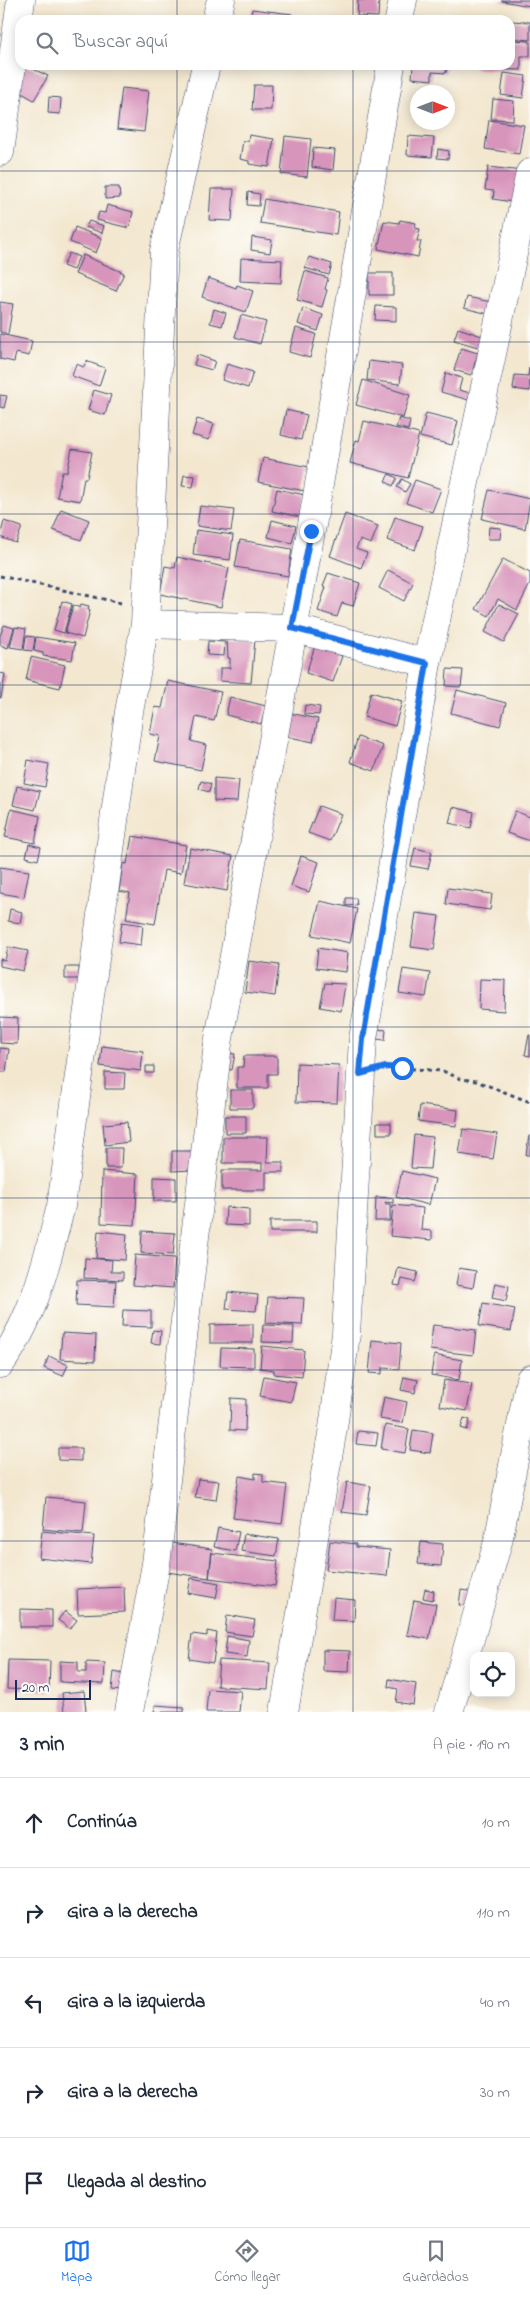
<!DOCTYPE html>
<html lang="es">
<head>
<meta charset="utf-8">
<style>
	:root { --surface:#fff; --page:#f2f2f3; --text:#1f2937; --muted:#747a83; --line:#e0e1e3; --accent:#1a73e8 }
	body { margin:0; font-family:"Indie Flower",sans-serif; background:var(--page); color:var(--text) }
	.controls { position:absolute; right:15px; bottom:15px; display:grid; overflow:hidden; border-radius:10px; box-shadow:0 2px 12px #0003 }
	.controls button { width:45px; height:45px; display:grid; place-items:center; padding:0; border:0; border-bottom:1px solid var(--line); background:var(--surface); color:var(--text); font:25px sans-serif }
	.compass { position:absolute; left:410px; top:85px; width:45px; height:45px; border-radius:50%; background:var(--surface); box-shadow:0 2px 12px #0003; rotate:90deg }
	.scale { position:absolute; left:15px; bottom:12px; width:76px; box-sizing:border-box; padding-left:5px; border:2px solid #1b2f5e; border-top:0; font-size:14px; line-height:18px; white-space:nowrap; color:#1b2f5e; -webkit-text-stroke:4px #fdfcf7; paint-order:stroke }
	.stop { position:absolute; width:15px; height:15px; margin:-11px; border:4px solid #1a73e8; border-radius:50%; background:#fff }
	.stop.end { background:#1a73e8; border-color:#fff; box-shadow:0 1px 5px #0008 }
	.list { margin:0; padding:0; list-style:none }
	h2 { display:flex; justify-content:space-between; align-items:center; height:65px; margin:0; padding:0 20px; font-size:21px }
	h2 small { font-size:16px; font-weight:400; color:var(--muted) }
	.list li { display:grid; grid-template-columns:32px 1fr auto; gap:15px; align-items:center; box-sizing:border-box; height:90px; padding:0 20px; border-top:1px solid var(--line) }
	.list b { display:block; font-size:19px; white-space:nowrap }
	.list em { font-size:16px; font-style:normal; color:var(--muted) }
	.icon { flex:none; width:28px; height:28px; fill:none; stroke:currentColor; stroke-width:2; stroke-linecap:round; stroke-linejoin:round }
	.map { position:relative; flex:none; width:530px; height:1712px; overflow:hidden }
	.search { position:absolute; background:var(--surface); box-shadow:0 2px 12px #0003; left:15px; right:15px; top:15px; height:55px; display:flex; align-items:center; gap:12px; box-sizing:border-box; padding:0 18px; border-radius:15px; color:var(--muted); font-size:19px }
	.sheet { height:515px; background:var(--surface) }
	nav { display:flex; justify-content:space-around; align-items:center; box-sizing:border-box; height:70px; border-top:1px solid var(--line); background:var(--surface); font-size:14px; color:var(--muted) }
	nav a { display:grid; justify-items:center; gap:2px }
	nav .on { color:var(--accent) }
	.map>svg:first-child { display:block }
</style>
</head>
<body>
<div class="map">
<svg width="530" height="1712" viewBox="0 0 530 1712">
	<rect width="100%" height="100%" fill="#fdfcf7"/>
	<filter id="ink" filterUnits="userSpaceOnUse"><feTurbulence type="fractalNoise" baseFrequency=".02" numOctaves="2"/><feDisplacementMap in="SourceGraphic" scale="10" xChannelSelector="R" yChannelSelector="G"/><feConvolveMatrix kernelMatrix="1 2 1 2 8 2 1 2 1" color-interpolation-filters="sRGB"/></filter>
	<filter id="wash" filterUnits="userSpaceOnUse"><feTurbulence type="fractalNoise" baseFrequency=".0096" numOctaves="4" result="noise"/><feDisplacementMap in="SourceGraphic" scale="20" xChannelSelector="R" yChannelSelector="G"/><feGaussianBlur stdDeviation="1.12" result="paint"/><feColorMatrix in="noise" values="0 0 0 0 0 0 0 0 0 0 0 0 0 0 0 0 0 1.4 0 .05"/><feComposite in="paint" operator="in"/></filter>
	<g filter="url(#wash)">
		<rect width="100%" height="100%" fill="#f3e7cf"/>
		<g id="blocks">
			<path fill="#d895bc" d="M358,0H379L378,17L357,16Z
				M502,0H530V6L502,1Z
				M252,9L292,14L291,20H250Z
				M470,17L484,19V20H469Z
				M510,21L530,22V40L510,38Z
				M510,40L530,41V56H521V70L474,69V65H510Z
				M25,65L48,76L34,100L13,88Z
				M413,65H447L446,73L432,72V80L412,78Z
				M504,73L526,76L523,98L501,95Z
				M254,85H272L271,110H252Z
				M122,88L149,91L144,132L117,129Z
				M49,97L61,98L60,114L48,113Z
				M493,99L514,101L513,120L491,119Z
				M489,120L524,125L519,154L485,149Z
				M249,135L274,139L269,167L249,164V161L240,159L243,141H248Z
				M285,136L311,139L307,177L281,174Z
				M408,136L434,138L432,157L407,155Z
				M313,148L335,150L333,170L312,167Z
				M438,149L449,151L448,159L437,158Z
				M488,167L523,171L519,203L493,199L494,191L485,190Z
				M105,187H119L120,198L105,199Z
				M211,189H234L232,221L209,220Z
				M248,192L260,194L259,206L247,205Z
				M264,199L339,212L336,235L260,223Z
				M107,205L133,212L129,228L97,220L99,212L105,213Z
				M400,220L416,223L415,228L420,229L417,241H421L418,257L378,249L384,221L399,223Z
				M89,221L104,226L102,233L86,227Z
				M75,227L102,238L96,253L70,242Z
				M252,237L272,240L270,253L251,250Z
				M69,253L79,257L73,270L63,266Z
				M83,255L124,273L116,291L75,274Z
				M309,257L332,264L329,275L305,268Z
				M241,258L282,260L281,283L240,281Z
				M305,271L328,278L325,289L327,290L322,307L297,300Z
				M369,273H393V295H369Z
				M208,278L236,288L237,285L253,291L246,312L202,297Z
				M467,297L491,302L489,314L464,308Z
				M0,302L13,304L8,334L0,332Z
				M376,306L396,307V321L375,320Z
				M303,308L323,315L318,331L298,324Z
				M214,309L226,313L222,326L210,323Z
				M241,315L266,322L260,344L235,337Z
				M296,328L316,334L310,358L289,352Z
				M458,328L485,337L481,348L454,340Z
				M0,334L32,341L29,356L16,353L14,362L0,359Z
				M461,348L478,353L471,375L454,370Z
				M197,355L215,361L212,370L194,365Z
				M86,361L105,368L99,386L72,376L76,364L84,367Z
				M369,361L402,365L400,384L367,380Z
				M227,364L253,372L248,388L222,380Z
				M529,368L530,391L513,389L515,375L528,376Z
				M446,373L462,378L459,390L474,394L472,401L441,392Z
				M363,380L410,395L403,418L356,405Z
				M94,390L111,395L105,415L88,410Z
				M0,395L7,396L4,408L0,407Z
				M286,410L307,415L301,440L281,435Z
				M426,413L458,421L452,445L420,437Z
				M399,418L410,421L408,430L396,427Z
				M197,419L214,424L209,440L192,435Z
				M364,421L419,434L408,478L350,463L356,440L359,441Z
				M72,449L92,452L87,478H84L80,501L57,497L62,472H67Z
				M263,458L309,467L305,491L258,482Z
				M389,474L397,478L393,486L385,481Z
				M184,475L195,476L193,487L182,486Z
				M402,479L410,484L405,492L397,487Z
				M415,480L441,489L432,512L406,503Z
				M277,489L305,495L300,517L272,511Z
				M489,490L530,499L525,529L482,519Z
				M200,506L234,510L231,531L197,526Z
				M61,509L89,520L81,540L53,530Z
				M345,514L378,526L371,544L360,540L356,549L367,553L361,568L330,556Z
				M395,517L423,526L415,550L387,540Z
				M272,520L296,526L292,543L268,537Z
				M4,521L22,527L16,543L0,537Z
				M489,527L501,528L500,539H488Z
				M196,530L233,535L230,560L193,555Z
				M240,540L292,549L288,576L235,567Z
				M177,557L229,568L221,607L160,594L165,566L175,568Z
				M503,559L530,573V584L517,610L498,599L489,616L476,609Z
				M388,570L413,583L404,601L379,588Z
				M328,573L360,583L353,606L342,603L337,617L318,611L326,587L323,586Z
				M62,601L72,604L64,633L54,630Z
				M81,604L89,606L88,610H90L83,638L65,633L73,605L80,608Z
				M499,604L519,614L504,642L485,632Z
				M4,625L14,628L8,648L0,645V636Z
				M15,627L26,629L23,649L10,647Z
				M26,636L35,637L33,651L24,650Z
				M36,637L75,643L72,660L43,656V653L34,651Z
				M227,638L255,640L251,683L220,681V668H230V658H228Z
				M208,641L225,642L224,656L207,655Z
				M315,646L342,656L333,682L306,673Z
				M31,657L65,665L60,688L26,680Z
				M447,669L463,670L461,687L446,686Z
				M0,673L5,674L1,698H0Z
				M168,681L221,692L214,721L196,717L191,741L206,745L201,770L155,761L160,736L150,734L155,707L162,708Z
				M457,690L506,703L500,726L451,713Z
				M371,692L402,701L395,726L364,717Z
				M230,697L266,706L261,724L226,715Z
				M305,705L320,707L319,715L304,714Z
				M290,713L318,719L313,742L285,736Z
				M358,737L383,746L374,771L350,762Z
				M28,760L49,764L45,787L24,783Z
				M214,778L239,780L237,802L214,801Z
				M201,781L211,784L209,792L199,789Z
				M17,786L40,791L35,810L13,805Z
				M319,806L341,814L330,841L308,833Z
				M453,807L474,812L471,828L449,823Z
				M11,809L40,816L35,843L5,837Z
				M515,811L530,817V841L507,833Z
				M132,836L186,845L181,873L164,870L155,924L126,919L130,893L119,891L123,863L127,864Z
				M29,844L41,847L38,860L26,857Z
				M190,848L233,856L227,891L184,883Z
				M415,848L432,852L428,869L411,866Z
				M301,856L319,862L309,892L291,886Z
				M0,867L29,871L24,897L0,893Z
				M448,888L492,894L490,910L446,904Z
				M346,898H356L357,905L346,906Z
				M320,901L357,909L350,943L312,935Z
				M10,909L22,912L20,923L8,921Z
				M416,913L439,916L434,950L411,947Z
				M122,922L143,925L141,945L119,942Z
				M8,947L28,951L23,971L0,966V959L5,961Z
				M318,948L348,953L346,972L316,968Z
				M249,961L279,965L275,996L245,992Z
				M65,967H79V979H65Z
				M403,969L430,973L426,997L399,993Z
				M480,979L505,980L504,1011L479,1009Z
				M325,983L345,984L341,1011L320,1007Z
				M0,1017L18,1018L17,1044L0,1043Z
				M377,1029L386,1030L385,1040L377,1039Z
				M529,1035H530V1056L525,1055Z
				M102,1046L143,1051L141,1071L100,1066Z
				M0,1048L9,1049L6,1072H0Z
				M224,1052L235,1054L232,1070L221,1069Z
				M244,1056H277V1074H268V1088H237V1067H243Z
				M297,1063L339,1065L337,1103L296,1102Z
				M146,1066H154V1073H146Z
				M105,1072L125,1073L124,1089H105Z
				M230,1090H253V1108H230Z
				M420,1105L458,1110L456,1126L418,1121Z
				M225,1116H246V1133H225Z
				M127,1122L129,1142L105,1145L103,1124Z
				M377,1123H391V1134H377Z
				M463,1129L497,1134L493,1159L459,1154Z
				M414,1135L433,1137L430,1169L411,1168Z
				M529,1136H530V1155H526Z
				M223,1137H268L267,1162H283V1172H266V1190H222V1170H262V1163H223Z
				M106,1148H122L121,1168H106Z
				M172,1151H193V1170L172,1171Z
				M102,1171L138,1174L135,1225L101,1223Z
				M402,1171L435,1179L429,1205L396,1197Z
				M154,1177L176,1178V1201H154Z
				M376,1197L393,1198V1203L385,1202V1204H390V1221H375Z
				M393,1205L423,1208L421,1230L432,1231V1240L390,1236Z
				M226,1207L249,1209V1226L225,1225Z
				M270,1221H317V1232H270Z
				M98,1231L127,1234L125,1260L96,1258Z
				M142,1231L175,1233L173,1255L141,1253Z
				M135,1255L175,1258L173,1288L133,1285Z
				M85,1258L112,1260L111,1272H123V1280L84,1278Z
				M398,1268L418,1272L415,1282L402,1279L400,1286L394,1285Z
				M459,1268L476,1271L473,1288L456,1285Z
				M77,1280L116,1281L114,1307L76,1305Z
				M495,1283L509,1286L506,1301L492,1298Z
				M228,1292L258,1295L256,1311L226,1309Z
				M268,1297L304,1298L302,1325L266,1323Z
				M483,1303L515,1309L511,1331L479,1326Z
				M123,1310L151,1311V1327L122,1326Z
				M253,1324V1343H210V1325Z
				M263,1325L294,1326L293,1343L262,1342Z
				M433,1325L476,1330L473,1355L430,1350Z
				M153,1330L161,1331L160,1344L151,1343Z
				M62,1333L96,1335L95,1361L60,1359Z
				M372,1340L401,1343L399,1369L382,1368V1374L369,1373Z
				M262,1346L304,1350L302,1377L274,1374V1370L260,1368Z
				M221,1348L254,1349V1367L220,1366Z
				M434,1355L462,1360L459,1380L431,1375Z
				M49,1356L68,1365L63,1376L44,1368Z
				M264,1376L296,1382L291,1402L260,1396Z
				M404,1377L418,1380L415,1393L401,1390Z
				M444,1380L472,1384L467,1411L440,1406Z
				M384,1397L407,1402L403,1423L380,1419Z
				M231,1398L246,1399L245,1431L230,1430Z
				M464,1418L470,1420L467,1430L461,1428Z
				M385,1425L409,1429L405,1453L381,1449Z
				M413,1430L433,1433L430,1453L410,1450Z
				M358,1431L378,1433L376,1446L356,1444Z
				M58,1448H81V1461L58,1460Z
				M255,1473L263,1474V1482L287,1485L282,1524L233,1518L239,1476L255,1479Z
				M198,1479L219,1481L216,1500L195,1497Z
				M347,1482L371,1486L366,1515L342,1512Z
				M46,1497L86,1501L83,1533L43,1529Z
				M218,1528L239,1532L235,1551L214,1547Z
				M42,1531L94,1536L91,1564L39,1558Z
				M244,1534L279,1539L276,1556L241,1551Z
				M330,1541L356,1544V1547L390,1550L387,1576L326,1570Z
				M421,1542L443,1544L441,1566L418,1564Z
				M171,1543L212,1549L209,1578L167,1572Z
				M212,1553L278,1561L275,1586L209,1578Z
				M191,1578L219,1583L216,1598L188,1593Z
				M124,1587L125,1612L78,1614L77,1589Z
				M425,1589L434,1591L433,1600L423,1598Z
				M461,1590L474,1592L472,1606L459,1605Z
				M334,1598L355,1600L354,1621L332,1620Z
				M414,1600L436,1604L429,1639L407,1635Z
				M20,1609L52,1610V1627H20Z
				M65,1611L77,1620L70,1629L58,1620Z
				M227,1615L255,1620L252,1636L225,1632Z
				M207,1631L217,1633L213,1663L189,1659L192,1634L207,1636Z
				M227,1636L249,1640L247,1657L225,1654Z
				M323,1650L350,1651L349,1672L323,1671Z
				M8,1660L50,1661L49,1691L7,1689Z
				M219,1660L270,1663L268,1689L217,1686Z
				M60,1661L78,1662V1672H86V1662L105,1663L104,1684L60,1682Z
				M114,1672L124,1674L122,1691L112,1690Z
				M389,1679L416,1684L413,1705L396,1702L398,1689L388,1687Z
				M208,1689L241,1691L239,1712H206Z
				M84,1691L86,1711L64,1712L62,1693Z
				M155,1705L184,1707V1712H154Z"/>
		</g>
	</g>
	<g filter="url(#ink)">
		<use href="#blocks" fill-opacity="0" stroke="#3b4b6f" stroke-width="1"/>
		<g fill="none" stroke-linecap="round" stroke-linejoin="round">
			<g stroke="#3b4b6f" stroke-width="29">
				<path id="minor" d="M216,20L221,0
					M399,20L403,0
					M0,152L21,0
					M145,624L292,628L427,663
					M0,1364C34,1319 47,1260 61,1206L129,712L145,624L164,251L206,65
					M129,1712L156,1564L218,1044L311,531L391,65
					M284,1712L333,1428L346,1334L363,1039L427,663L530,173
					M449,1712L498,1542L530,1379"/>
			</g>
			<path stroke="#3b4b6f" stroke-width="3" stroke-dasharray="4 4" stroke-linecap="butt" d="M0,576L121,603
				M387,1067L443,1071L461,1079L476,1081L530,1102"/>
			<use href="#minor" stroke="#fff" stroke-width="28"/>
		</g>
	</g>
	<g fill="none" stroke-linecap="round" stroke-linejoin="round" filter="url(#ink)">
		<path stroke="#1a73e8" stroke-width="6" d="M311,531L292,628L427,663L363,1039L360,1074L386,1067L402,1068"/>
	</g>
	<path fill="none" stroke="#1b2f5e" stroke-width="1" stroke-opacity="0.55" d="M177,0V20M353,0V20M177,65V1712M353,65V1712M0,171H530M0,342H530M0,514H530M0,685H530M0,856H530M0,1027H530M0,1198H530M0,1370H530M0,1541H530"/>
</svg>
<div class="controls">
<button><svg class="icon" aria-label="locate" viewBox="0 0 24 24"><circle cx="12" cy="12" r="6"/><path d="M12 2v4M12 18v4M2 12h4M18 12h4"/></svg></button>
</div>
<svg class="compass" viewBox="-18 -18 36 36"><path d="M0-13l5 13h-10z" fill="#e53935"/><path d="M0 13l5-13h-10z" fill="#747a83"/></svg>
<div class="scale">20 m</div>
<div class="stop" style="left:402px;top:1068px"></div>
<div class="stop end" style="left:311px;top:531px"></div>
<div class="search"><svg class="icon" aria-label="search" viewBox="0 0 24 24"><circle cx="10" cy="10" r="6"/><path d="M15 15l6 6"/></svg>Buscar aquí</div>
</div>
<section class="sheet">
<h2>3 min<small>A pie · 190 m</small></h2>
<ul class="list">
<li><svg class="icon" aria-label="ahead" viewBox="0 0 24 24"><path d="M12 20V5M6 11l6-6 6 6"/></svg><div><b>Continúa</b></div><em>10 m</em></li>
<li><svg class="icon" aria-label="right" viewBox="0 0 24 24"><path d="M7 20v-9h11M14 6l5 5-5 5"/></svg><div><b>Gira a la derecha</b></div><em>110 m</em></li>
<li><svg class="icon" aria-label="left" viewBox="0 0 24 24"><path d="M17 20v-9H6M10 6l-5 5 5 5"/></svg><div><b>Gira a la izquierda</b></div><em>40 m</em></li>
<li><svg class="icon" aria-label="right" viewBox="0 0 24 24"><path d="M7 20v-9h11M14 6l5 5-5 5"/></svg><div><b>Gira a la derecha</b></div><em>30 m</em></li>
<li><svg class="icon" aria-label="arrive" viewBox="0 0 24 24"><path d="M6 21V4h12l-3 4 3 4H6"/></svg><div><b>Llegada al destino</b></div></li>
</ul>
</section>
<nav>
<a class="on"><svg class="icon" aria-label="map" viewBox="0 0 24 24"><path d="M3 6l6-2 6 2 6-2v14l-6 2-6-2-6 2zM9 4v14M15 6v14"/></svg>Mapa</a>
<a><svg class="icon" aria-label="directions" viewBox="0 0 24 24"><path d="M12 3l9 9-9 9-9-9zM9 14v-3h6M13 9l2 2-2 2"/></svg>Cómo llegar</a>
<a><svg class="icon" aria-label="saved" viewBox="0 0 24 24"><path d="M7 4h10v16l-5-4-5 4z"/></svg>Guardados</a>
</nav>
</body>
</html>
